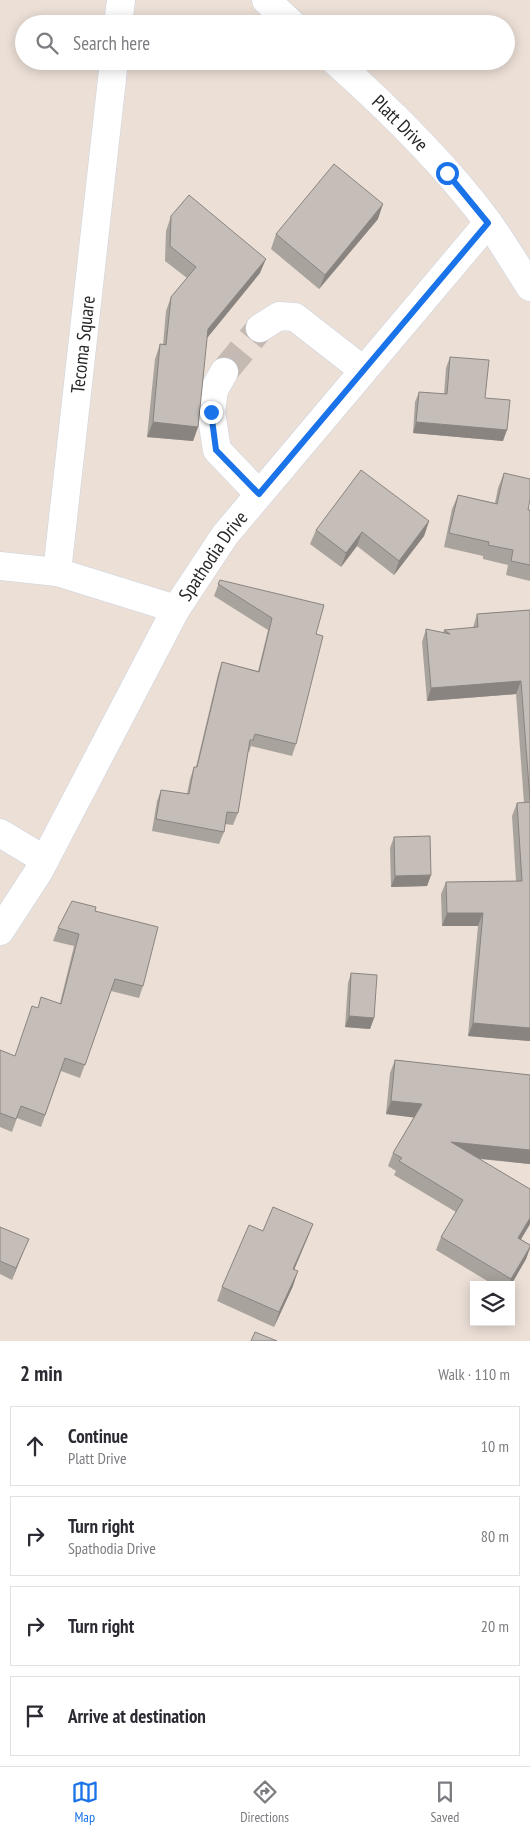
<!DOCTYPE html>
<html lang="en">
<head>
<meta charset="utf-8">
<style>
	:root { --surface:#fff; --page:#f2f2f3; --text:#2b2b33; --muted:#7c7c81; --line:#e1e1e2; --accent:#1a73e8 }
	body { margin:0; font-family:"PT Sans Narrow",sans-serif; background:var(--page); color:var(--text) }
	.controls { position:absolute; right:15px; bottom:15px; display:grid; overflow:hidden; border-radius:0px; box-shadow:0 2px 12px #0003 }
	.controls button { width:45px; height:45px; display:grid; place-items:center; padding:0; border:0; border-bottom:1px solid var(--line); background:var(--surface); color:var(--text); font:25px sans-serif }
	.stop { position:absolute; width:15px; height:15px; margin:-11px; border:4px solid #1a73e8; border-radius:50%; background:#fff }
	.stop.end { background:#1a73e8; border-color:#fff; box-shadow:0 1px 5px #0008 }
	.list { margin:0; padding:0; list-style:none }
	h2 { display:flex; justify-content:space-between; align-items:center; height:65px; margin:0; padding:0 20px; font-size:21px }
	h2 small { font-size:16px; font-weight:400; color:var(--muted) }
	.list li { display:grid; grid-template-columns:32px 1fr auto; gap:15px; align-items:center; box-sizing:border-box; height:80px; margin:0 10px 10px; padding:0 10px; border:1px solid var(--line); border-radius:0px }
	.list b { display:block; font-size:19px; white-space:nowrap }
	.list p { margin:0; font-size:16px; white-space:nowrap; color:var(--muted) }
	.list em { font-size:16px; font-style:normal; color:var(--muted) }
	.icon { flex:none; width:28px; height:28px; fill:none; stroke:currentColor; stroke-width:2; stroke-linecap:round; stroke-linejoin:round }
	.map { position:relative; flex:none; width:530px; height:1341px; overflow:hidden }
	.search { position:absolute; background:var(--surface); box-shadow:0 2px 12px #0003; left:15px; right:15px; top:15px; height:55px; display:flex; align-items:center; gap:12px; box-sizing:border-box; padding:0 18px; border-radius:28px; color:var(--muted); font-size:19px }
	.sheet { height:425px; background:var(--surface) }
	nav { display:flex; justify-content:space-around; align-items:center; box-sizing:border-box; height:70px; border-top:1px solid var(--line); background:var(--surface); font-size:14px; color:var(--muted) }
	nav a { display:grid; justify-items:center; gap:2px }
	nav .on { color:var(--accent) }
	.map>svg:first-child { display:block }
</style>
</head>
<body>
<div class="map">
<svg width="530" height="1341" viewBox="0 0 530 1341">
	<rect width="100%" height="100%" fill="#ebdfd6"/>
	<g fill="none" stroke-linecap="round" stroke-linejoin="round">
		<path stroke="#c4bab3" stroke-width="28" stroke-dasharray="28 14" stroke-linecap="butt" d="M224,372L260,328"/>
		<g stroke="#ccd3e1" stroke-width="29">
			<g id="minor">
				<path d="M266,0L292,24"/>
				<path d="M118,24L121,0"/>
				<path id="s1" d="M335,61C390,110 444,163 488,222C503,243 516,265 530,287"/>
				<path d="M260,328L279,316L295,317L363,370"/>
				<path d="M224,372L214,390L211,412L217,450L259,494"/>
				<path d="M0,566L57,572L176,609"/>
				<path id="s2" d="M57,572L114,61"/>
				<path d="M0,833L45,860"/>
				<path id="s3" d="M0,931L39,871L176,609L225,535L488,223"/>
			</g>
		</g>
		<use href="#minor" stroke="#fff" stroke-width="28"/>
	</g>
	<path fill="#a9a39d" d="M171,216L260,273L207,338L198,427L193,441L147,437L155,359L160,344L163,345L166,311L171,297L187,278L165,261L166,231Z
		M378,219L319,289L271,249L276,234Z
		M450,357L485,398L503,441L413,433L415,402L419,392L444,394L446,368Z
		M504,473L528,510H530V581L506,575L508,565L483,559V556L444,547L452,509L458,495L495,503L498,488Z
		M429,521L424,536L394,575L357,546L341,567L310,544L316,530Z
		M220,580L316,634L296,744L292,756L251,746L249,752H248L238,813L233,825L225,824L224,832L219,844L152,831L157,801L161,790L187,794L190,779L194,767H196L218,674L222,662L258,671L268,630L214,596Z
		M530,610V1041L468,1036L478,926H442L441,894L446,882L516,881L512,816L517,803H524L516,694L427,701L422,642L426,629L443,633L444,630L473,628L477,614Z
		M394,837L431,875L427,886L391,887L390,848Z
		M95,911L143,986L139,998L111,991L80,1078L61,1071L41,1127L17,1118L12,1132L0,1127V1050L15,1056L38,1008L60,1003L74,946L53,941L58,928Z
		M351,973L374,1018L370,1029L345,1027L348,983Z
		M395,1060L530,1075V1164L479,1159L530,1189V1224L521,1239L530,1245V1249L526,1259L511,1285H494L436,1250L441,1237L456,1212L394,1175L396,1171L388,1166L393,1153L414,1117L386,1114L390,1073Z
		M313,1224L307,1239L294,1270L293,1286L274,1327L217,1301L222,1287L263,1231Z
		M0,1227L24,1250L12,1280L0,1274Z"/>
	<path fill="#8a8480" d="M383,204L378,219L319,289L325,275Z
		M266,259L260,273L203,343L208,329Z
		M153,422L198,427L193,441L147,437Z
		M416,422L507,430L503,441L413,433Z
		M429,521L424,536L394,575L399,561Z
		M362,532L357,546L341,567L346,553Z
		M521,681L516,694L427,701L431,688Z
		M431,875L427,886L391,887L395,876Z
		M447,913H483L478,926H442Z
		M349,1016L374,1018L370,1029L345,1027Z
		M473,1023L530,1028V1041L468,1036Z
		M391,1101L422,1104L417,1118L386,1114Z
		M451,1142L530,1150V1164L446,1155Z
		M530,1218V1224L514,1251L518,1238Z
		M313,1224L307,1239L288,1284L293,1269Z
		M29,1239L24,1250L12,1280L16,1268Z
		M530,1247L526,1259L511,1285H509L511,1279Z
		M298,1271L293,1286L274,1327L279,1312Z"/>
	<path fill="#c5bdb7" stroke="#8a8480" d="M334,164L383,204L325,275L276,234Z
		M189,195L266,259L208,329L198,427L153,422L160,344L166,345L171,297L196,267L170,246L171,216Z
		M450,357L489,360L485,398L510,400L507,430L416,422L419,392L447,394Z
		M361,470L429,521L399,561L362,532L346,553L316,530Z
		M504,473L530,479V499L528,510H530V565L511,561L513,550L488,545L489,542L449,533L458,495L497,504Z
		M220,580L324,605L316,634L323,636L296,744L255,734L253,740H250L238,813L227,812L224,832L156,819L161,790L189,794L194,767H197L222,662L259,672L272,618L218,584Z
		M530,610V800L521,681L431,688L426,629L450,634L444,630L478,627L477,614Z
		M530,802V1028L473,1023L483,913H447L446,882L522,881L517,803Z
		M430,836L431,875L395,876L394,837Z
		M72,901L96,907L95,911L158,927L143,986L115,979L85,1065L65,1058L45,1115L21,1106L16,1119L0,1113V1050L15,1056L32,1006L38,1008L41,997L61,1004L79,934L58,928Z
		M351,973L377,975L374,1018L349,1016Z
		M395,1060L530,1075V1150L451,1142L530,1189V1218L518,1238L530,1245V1247L511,1279L441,1237L463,1200L399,1161L402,1158L393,1153L422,1104L391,1101Z
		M273,1207L313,1224L293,1269L298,1271L279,1312L222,1287L249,1225L263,1231Z
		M0,1227L29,1239L16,1268L0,1261Z
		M255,1332L277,1341H251Z"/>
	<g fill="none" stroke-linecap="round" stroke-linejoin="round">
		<path stroke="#1a73e8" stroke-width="6" d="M211,412L216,450L259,494L488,223L447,173"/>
	</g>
	<g text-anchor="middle" stroke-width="4" stroke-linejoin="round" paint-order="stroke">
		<g font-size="19" fill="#272727" stroke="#fff">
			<text dy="7" stroke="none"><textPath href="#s1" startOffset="90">Platt Drive</textPath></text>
			<text dy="7" stroke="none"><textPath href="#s2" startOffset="229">Tecoma Square</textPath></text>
			<text dy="7" stroke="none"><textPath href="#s3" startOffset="432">Spathodia Drive</textPath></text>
		</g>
	</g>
</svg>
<div class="controls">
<button><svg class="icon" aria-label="layers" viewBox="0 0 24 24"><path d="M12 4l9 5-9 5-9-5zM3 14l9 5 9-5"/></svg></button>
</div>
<div class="stop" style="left:447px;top:173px"></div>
<div class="stop end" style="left:211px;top:412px"></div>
<div class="search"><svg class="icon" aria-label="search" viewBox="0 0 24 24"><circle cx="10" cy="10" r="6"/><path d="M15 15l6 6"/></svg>Search here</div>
</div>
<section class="sheet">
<h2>2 min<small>Walk · 110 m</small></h2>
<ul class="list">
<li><svg class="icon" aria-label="ahead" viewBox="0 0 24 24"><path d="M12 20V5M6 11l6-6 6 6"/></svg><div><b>Continue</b><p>Platt Drive</p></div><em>10 m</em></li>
<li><svg class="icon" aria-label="right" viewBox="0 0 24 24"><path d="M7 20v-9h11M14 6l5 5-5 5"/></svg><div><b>Turn right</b><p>Spathodia Drive</p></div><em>80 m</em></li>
<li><svg class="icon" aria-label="right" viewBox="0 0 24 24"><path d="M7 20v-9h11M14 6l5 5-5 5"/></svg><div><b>Turn right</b></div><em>20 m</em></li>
<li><svg class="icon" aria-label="arrive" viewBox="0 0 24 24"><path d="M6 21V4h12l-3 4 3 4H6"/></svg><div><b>Arrive at destination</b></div></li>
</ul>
</section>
<nav>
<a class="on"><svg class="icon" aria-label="map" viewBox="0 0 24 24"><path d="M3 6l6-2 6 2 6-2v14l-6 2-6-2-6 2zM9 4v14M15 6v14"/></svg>Map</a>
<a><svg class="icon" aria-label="directions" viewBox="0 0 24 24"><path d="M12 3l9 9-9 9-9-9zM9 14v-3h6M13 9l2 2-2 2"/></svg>Directions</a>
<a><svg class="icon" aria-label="saved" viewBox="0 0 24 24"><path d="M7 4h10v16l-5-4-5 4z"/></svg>Saved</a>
</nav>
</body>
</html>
